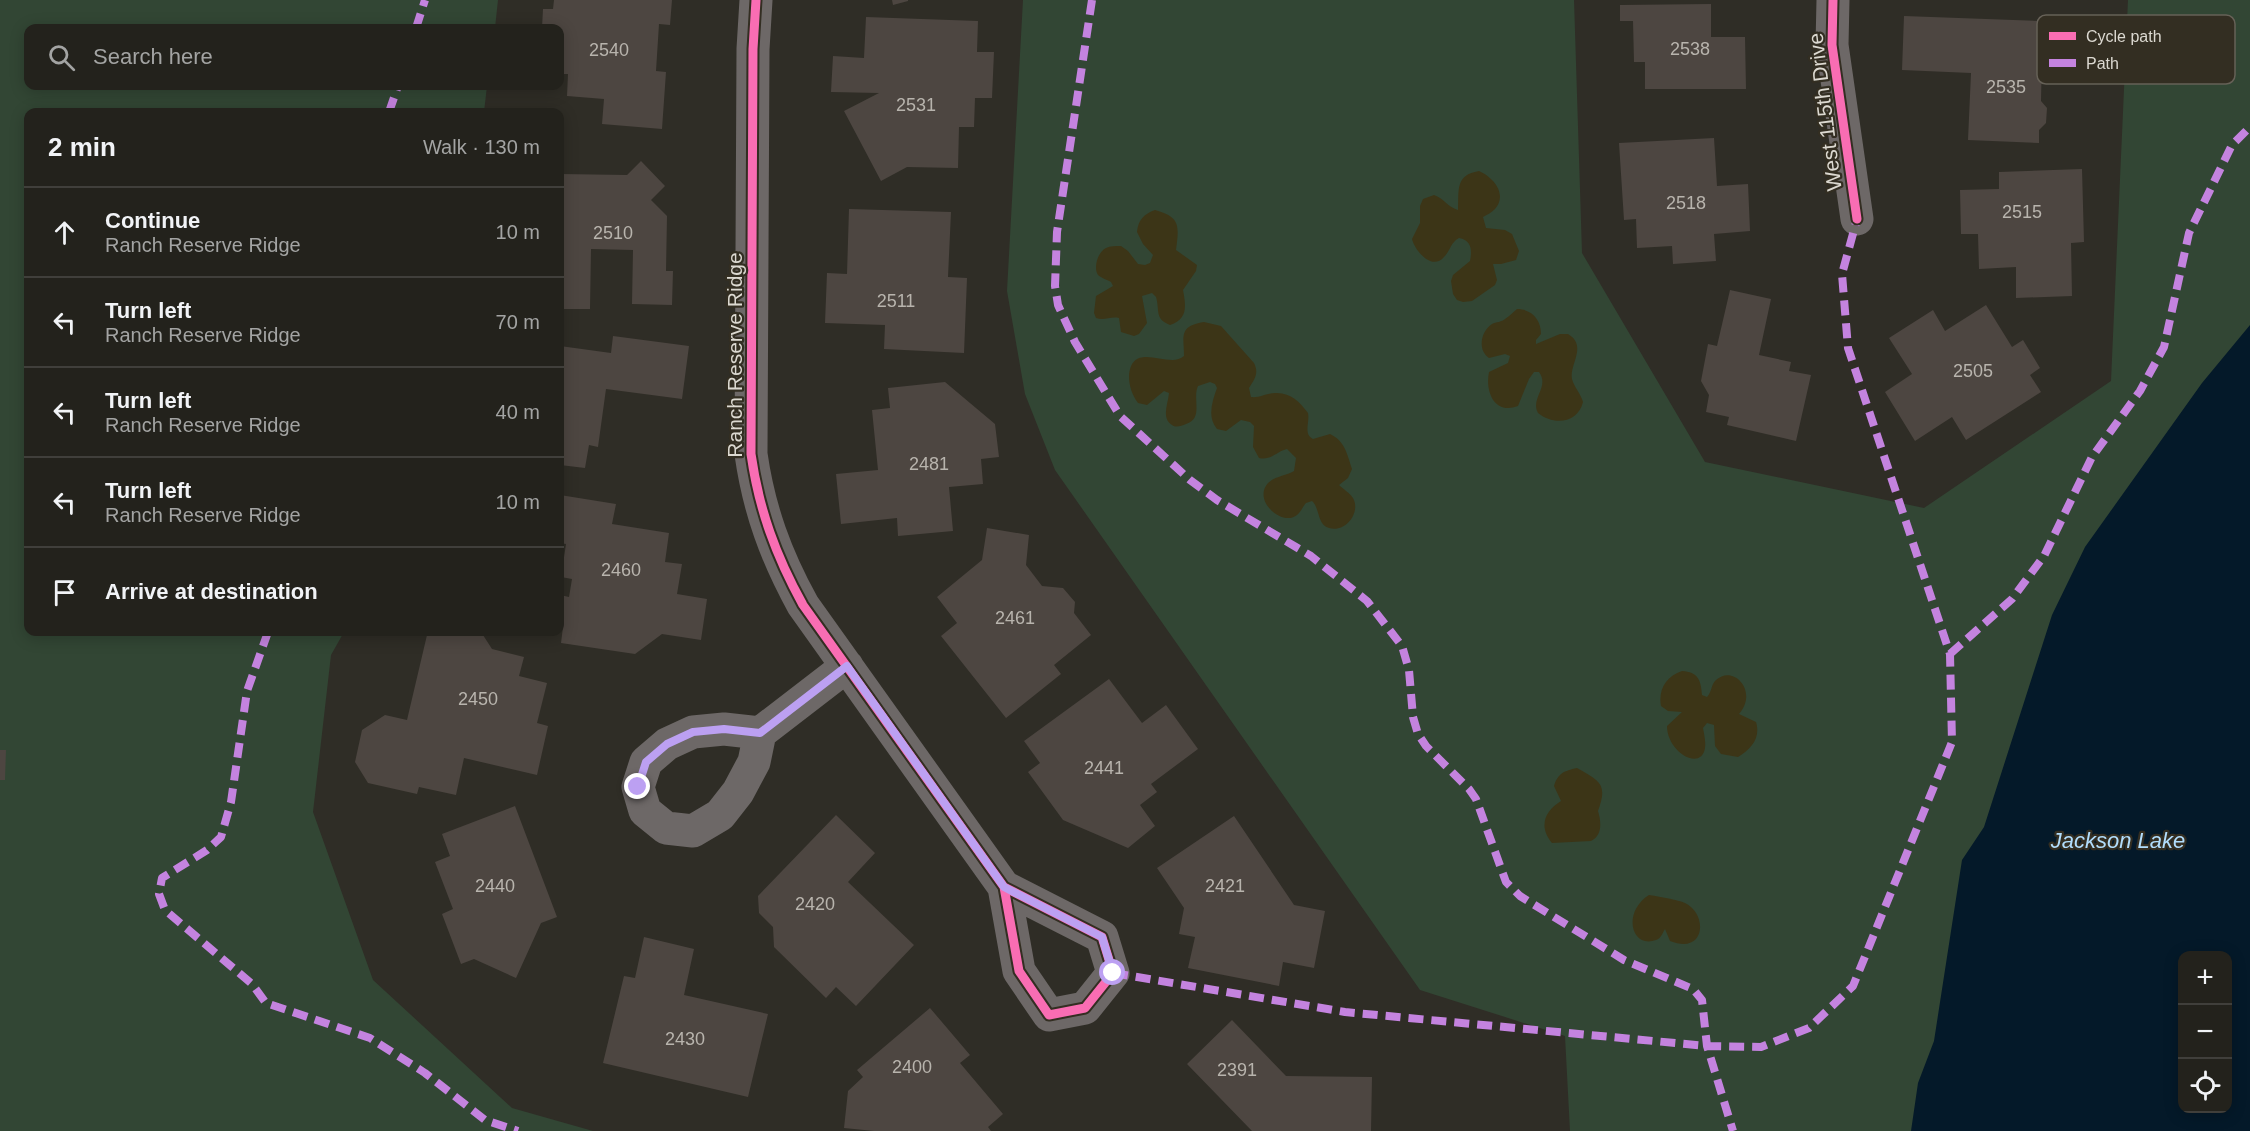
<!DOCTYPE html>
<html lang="en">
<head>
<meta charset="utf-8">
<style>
	:root { --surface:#23221c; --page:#2f2f29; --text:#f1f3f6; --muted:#a3a4a3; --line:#403f3b }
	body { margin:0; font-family:Arial,sans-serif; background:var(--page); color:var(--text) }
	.controls { position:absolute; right:18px; bottom:18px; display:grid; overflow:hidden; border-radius:12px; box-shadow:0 3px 15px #0003 }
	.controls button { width:54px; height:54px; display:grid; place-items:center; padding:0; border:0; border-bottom:2px solid var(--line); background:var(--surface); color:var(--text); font:30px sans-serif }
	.stop { position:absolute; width:18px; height:18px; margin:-14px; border:4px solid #bca0f2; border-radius:50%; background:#fff }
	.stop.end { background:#bca0f2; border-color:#fff; box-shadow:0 2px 6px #0008 }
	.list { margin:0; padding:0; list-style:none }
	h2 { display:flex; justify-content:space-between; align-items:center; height:78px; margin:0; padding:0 24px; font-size:26px }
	h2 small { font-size:20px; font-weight:400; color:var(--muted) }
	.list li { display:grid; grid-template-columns:39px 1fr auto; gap:18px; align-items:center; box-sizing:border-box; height:90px; padding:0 24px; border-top:2px solid var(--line) }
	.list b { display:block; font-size:22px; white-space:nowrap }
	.list p { margin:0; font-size:20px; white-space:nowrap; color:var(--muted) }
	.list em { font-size:20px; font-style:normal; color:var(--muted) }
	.icon { flex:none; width:33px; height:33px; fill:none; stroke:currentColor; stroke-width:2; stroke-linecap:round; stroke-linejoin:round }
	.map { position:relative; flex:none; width:2250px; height:1131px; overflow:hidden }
	.search { position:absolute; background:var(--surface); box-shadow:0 3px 15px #0003; left:24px; top:24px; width:540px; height:66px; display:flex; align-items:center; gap:15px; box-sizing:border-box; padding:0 21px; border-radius:12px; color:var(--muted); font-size:22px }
	.panel { position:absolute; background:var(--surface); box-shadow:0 3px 15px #0003; left:24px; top:108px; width:540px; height:528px; border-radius:12px }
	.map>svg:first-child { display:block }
</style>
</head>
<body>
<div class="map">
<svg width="2250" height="1131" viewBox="0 0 2250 1131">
	<rect width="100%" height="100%" fill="#2f2d26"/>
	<path fill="#324634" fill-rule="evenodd" d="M0,0H498L495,28H28V86H487L484,112H28V632H344L331,655L313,812L373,980L512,1108L593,1131H0Z
		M1023,0H1574L1582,253L1705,462L1924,508L2111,381L2128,0H2250V1131H1570L1565,1036L1420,990L1055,470L1025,394L1007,291ZM2182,956H2228V1108H2182Z"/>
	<path fill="#3c3517" d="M1479,171C1493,177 1508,194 1495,209C1492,212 1487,215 1483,217L1486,228L1505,230L1512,234L1519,251L1516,260L1501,264H1493L1497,280L1495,285L1472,301L1463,302L1457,300L1453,294L1451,281L1453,275L1470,261C1472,251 1472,240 1459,238C1450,243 1451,250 1444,257C1432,271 1415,251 1412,239L1420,223V206L1423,199L1434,195C1444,198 1447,207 1458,210C1459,190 1455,175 1479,171Z
		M1155,210C1181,217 1179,226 1176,250L1197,265L1196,271L1183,290C1186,306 1188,319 1170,325C1154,319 1160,310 1156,297L1152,293L1142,296L1147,323L1139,334L1134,336L1121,332L1119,318C1111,316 1104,321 1096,318L1094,313L1096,296L1113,286L1111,282C1108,280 1101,278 1098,275C1093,267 1098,252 1106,248C1110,246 1116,246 1121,246L1128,251L1138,264L1145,265L1150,263L1153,255L1143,244L1137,232C1138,220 1144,214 1155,210Z
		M1517,309C1532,309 1541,320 1541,334L1536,340V344L1560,334H1568C1588,346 1569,364 1572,379C1574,387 1581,394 1583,402C1578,423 1554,426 1538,413C1530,398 1550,387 1539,372H1534L1529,379L1518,406C1494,415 1485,391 1489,372L1508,363L1510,356L1505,354L1489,358C1477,350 1481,331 1492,324C1496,322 1502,322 1505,319C1510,316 1513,312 1517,309Z
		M1204,322L1221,326L1254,363C1259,373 1255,379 1249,388L1251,397C1260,398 1266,393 1275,393C1290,392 1300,402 1308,413C1310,422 1303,434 1313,439L1330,434C1345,441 1347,454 1352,469L1348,478L1339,485C1343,489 1350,493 1353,498C1361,512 1346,533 1329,528C1317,525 1320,508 1312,501L1306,503C1303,506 1301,512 1297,515C1283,527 1252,501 1268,483C1275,476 1286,476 1294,471L1296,458L1287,449C1277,451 1271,461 1259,458L1253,447L1254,426L1250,422L1241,420L1226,431L1217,429C1207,417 1212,402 1217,388L1215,384L1210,382L1198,386C1192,399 1204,418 1186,424C1181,426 1176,428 1172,425C1161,418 1168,404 1169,393L1164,391L1147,405L1138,403C1132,395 1129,386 1129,376C1132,339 1169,370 1184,356C1184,337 1178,326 1204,322Z
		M1682,671C1698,672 1701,680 1702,695L1707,697C1712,692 1711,684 1716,680C1733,664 1759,691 1739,714L1756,722C1761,738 1751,749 1738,757L1721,754L1715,746L1714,725L1707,723L1703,728C1704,734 1706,742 1705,748C1701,772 1667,752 1667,726L1682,712L1668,711L1661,706C1658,690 1666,676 1682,671Z
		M1577,768C1600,781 1608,784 1598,811C1601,821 1603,835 1591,841L1552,843C1538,826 1545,811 1561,801L1554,786C1558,773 1564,771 1577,768Z
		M1649,895C1656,896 1679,900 1685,903C1708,914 1706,955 1670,941L1665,929C1663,932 1661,939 1656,940C1631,949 1622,912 1649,895Z"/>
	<path fill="#041929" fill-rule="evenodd" d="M2250,325V1131H1911L1918,1083L1934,1041L1962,860L1984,827L2052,615L2085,547L2202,383ZM2182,956H2228V1108H2182Z"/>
	<path fill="#4d4641" d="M554,0H672L670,25L659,24L656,71L666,72L662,129L602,124L604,99L567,96L568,74H560V28H542L543,9H553Z
		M892,0H908V1L893,5Z
		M1711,4V37H1745L1746,89H1645V62H1634L1633,21H1620V5Z
		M1904,16L2039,21L2049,32V48L2042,54L2041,101L2047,108L2046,123L2039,130V143L1968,140L1971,73L1902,70Z
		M866,17L978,21L977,52H994L992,98H975L974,127H959L958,168L907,167L881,181L844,111L879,93L831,92L833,56L864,58Z
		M1714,138L1717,186L1748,184L1750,231L1714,234L1716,261L1673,264L1672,246L1637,248L1636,219L1624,220L1619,143Z
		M641,161L665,186L651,200L667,216L666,271H673L672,305L632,304L633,250L591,249L590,309H560V174L627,175Z
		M2082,169L2084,242L2071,243L2072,296L2016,298V267L1979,269L1978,234H1961L1960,190L1999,189V172Z
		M849,209L951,212L948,277L967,278L964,353L884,349L885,325L825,323L827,273L847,274Z
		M1730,290L1771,299L1759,355L1791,362L1789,371L1811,375L1796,441L1727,425L1729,417L1706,412L1709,395L1701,381L1708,344L1717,346Z
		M1986,305L2012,347L2023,340L2040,368L2030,375L2041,392L1966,440L1952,417L1915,441L1885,392L1912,374L1889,338L1933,310L1945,331Z
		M613,336L689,346L682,399L606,389L598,447L589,445L585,468L560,465V346L611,353Z
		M945,382L995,424L999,457L981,459L983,484L949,487L953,531L898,536L897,518L841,524L836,474L878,470L872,410L890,408L888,388Z
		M560,495L616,504L612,524L669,533L665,562L682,564L677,594L707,599L701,640L662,634L635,654L561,643L563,627L560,626V595L569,597L572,579L561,577L566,544L560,543Z
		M987,528L1029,535L1026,565L1042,586L1063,588L1075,602L1074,613L1091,635L1054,665L1061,674L1006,718L941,636L957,623L937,597L982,560Z
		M432,632H469L483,635L492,649L524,657L519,676L547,683L537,723L548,726L537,775L464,758L456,795L419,787L417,794L368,783L355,762L362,730L385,715L407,720L427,635Z
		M1109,679L1142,723L1166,705L1198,749L1151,784L1157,792L1140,805L1155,826L1128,848L1063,820L1028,772L1040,763L1024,741Z
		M0,750H6L5,780H0Z
		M515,806L557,917L541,923L516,978L474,959L461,964L442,914L453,909L435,862L450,856L442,834Z
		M836,815L875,853L848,882L914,945L856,1006L836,987L826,998L774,947L773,927L759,913L758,896Z
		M1234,816L1294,905L1325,911L1314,968L1283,962L1279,986L1188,968L1195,937L1179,934L1184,908L1157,868Z
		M644,937L694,949L684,995L768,1014L748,1097L603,1063L624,976L635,978Z
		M930,1008L970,1055L960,1063L1003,1114L988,1127L991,1131H874L844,1128L848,1091L863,1077L857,1070Z
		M1232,1020L1286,1076L1372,1077L1371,1131H1252L1187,1064Z"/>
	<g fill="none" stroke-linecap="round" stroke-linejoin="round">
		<path stroke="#6d6867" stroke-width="33" d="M756,0L753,49L751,454C759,510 776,556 803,605L1004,887L1019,971L1049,1015L1085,1008L1113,973L1102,937L1004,887
			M1833,0L1832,45L1857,219
			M760,733L754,762L738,792L720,815L693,831L666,828L645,811L638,787L646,762L667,744L693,732L724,729L760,733L847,666"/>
		<path stroke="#c483df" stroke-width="8" stroke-dasharray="15 8" stroke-linecap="butt" d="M1092,0L1057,232L1055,286L1058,305L1075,342L1120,416L1190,480L1217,500L1311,556L1367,601L1402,646L1409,670L1413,717L1418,734L1426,746L1469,789L1476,799L1506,882L1520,896L1624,960L1693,989L1702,1000L1707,1046L1733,1131
			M416,28L425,0
			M389,112L398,86
			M268,632L247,691L231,802L221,837L207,850L162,878L159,894L165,910L252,984L266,1003L370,1038L425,1073L485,1120L518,1131
			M1950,654L2012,599L2044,556L2092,457L2140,391L2164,347L2189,233L2232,145L2250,127
			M1113,973L1345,1012L1707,1046L1761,1047L1809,1028L1853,986L1952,742L1950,654L1848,348L1842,274L1857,219"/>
		<g stroke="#332e22" stroke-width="13">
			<path id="cycleway" d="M756,0L753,49L751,454C759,510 776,556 803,605L1004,887L1019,971L1049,1015L1085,1008L1113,973L1102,937L1004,887
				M1833,0L1832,45L1857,219"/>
		</g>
		<use href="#cycleway" stroke="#f96db3" stroke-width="9"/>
	</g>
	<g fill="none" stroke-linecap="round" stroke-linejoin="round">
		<path stroke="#bca0f2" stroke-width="8" d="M638,787L646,762L667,744L693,732L724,729L760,733L847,666L1004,887L1102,937L1113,973"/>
	</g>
	<g text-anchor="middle" stroke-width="4.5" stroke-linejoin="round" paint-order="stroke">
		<g font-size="18" fill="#b8b4ad">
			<text x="1690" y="55">2538</text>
			<text x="609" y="56">2540</text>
			<text x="2006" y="93">2535</text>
			<text x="916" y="111">2531</text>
			<text x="1686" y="209">2518</text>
			<text x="2022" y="218">2515</text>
			<text x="613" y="239">2510</text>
			<text x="896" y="307">2511</text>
			<text x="1973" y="377">2505</text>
			<text x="929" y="470">2481</text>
			<text x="621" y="576">2460</text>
			<text x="1015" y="624">2461</text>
			<text x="478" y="705">2450</text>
			<text x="1104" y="774">2441</text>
			<text x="495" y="892">2440</text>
			<text x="1225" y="892">2421</text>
			<text x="815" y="910">2420</text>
			<text x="685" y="1045">2430</text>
			<text x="912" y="1073">2400</text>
			<text x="1237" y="1076">2391</text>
		</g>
		<g font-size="21" fill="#dcd9d1" stroke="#332e22">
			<text transform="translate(1825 112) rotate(-97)" y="7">West 115th Drive</text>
			<text transform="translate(735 355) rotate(-90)" y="7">Ranch Reserve Ridge</text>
		</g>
		<g font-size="22" font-style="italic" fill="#b1ddfc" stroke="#332e22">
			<text x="2118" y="848">Jackson Lake</text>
		</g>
	</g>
	<rect x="2037" y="15" width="198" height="69" rx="9" fill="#332e22" stroke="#666157" stroke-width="1.5"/>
	<rect x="2049" y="32" width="27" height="8" fill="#f96db3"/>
	<rect x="2049" y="59" width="27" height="8" fill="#c483df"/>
	<g font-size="16" fill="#dcd9d1">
		<text x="2086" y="42">Cycle path</text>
		<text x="2086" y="69">Path</text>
	</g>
</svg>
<div class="controls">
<button>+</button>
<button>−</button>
<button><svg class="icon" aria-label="locate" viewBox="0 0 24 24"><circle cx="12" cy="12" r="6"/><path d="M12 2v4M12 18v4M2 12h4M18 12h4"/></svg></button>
</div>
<div class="stop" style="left:1113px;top:973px"></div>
<div class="stop end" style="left:638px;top:787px"></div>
<div class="search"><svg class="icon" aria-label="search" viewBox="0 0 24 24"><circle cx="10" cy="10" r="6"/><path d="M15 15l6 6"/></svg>Search here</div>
<section class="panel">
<h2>2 min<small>Walk · 130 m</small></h2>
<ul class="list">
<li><svg class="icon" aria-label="ahead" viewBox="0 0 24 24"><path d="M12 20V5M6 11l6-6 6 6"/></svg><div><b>Continue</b><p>Ranch Reserve Ridge</p></div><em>10 m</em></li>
<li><svg class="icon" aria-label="left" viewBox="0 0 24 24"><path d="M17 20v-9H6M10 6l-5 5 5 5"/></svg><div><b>Turn left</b><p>Ranch Reserve Ridge</p></div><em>70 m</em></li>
<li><svg class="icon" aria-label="left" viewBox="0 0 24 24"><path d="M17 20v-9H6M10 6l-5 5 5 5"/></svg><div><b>Turn left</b><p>Ranch Reserve Ridge</p></div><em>40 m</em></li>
<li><svg class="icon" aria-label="left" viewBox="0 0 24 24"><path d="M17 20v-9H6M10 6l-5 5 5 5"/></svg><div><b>Turn left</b><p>Ranch Reserve Ridge</p></div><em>10 m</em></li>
<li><svg class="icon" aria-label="arrive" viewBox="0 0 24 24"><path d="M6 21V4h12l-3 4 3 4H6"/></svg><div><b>Arrive at destination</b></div></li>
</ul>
</section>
</div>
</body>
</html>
